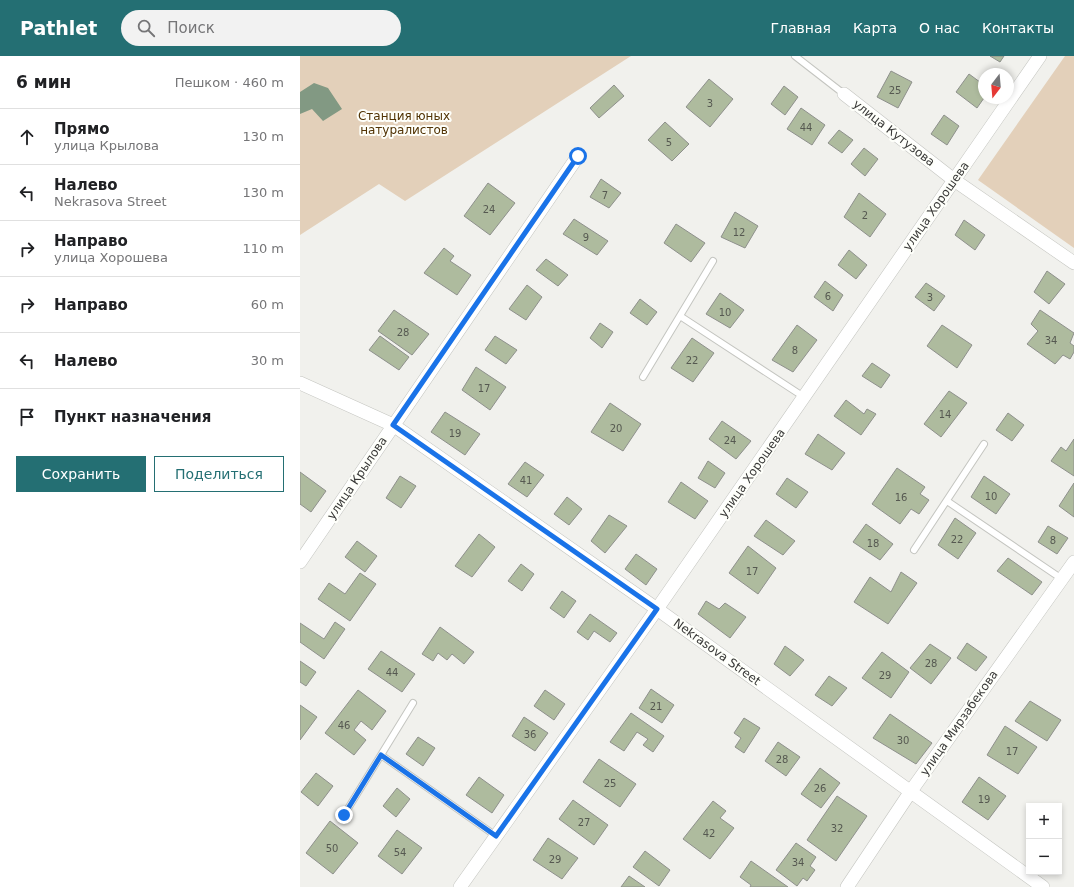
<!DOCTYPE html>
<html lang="ru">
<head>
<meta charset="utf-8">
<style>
	:root { --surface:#fff; --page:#f2f2f2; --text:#202124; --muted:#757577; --line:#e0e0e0; --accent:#246f73 }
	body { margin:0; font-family:"DejaVu Sans",sans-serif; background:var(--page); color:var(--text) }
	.controls { position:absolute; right:12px; bottom:12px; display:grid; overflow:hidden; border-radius:0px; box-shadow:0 2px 6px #0003 }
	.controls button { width:36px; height:36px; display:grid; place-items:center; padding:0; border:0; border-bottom:1px solid var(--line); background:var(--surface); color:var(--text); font:20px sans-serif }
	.compass { position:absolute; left:678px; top:12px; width:36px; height:36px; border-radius:50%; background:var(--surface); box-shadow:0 2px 6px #0003; rotate:196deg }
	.stop { position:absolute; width:12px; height:12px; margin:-9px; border:3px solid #1a73e8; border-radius:50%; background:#fff }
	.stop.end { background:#1a73e8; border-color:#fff; box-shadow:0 1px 4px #0008 }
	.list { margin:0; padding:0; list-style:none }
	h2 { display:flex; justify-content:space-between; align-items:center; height:52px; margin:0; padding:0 16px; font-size:17px }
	h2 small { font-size:13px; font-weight:400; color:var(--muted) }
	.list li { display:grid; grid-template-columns:26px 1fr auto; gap:12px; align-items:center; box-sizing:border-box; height:56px; padding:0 16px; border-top:1px solid var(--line) }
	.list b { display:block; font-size:15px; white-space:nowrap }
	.list p { margin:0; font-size:13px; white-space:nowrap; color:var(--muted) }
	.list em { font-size:13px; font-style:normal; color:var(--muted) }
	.actions { display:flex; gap:8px; padding:12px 16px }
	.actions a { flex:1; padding:9px 0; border:1px solid var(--accent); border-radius:0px; text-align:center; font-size:14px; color:var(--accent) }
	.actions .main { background:var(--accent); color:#fff }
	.icon { flex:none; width:22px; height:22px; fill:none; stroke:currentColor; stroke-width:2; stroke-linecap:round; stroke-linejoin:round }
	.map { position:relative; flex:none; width:774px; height:831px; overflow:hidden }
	header { display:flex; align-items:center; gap:24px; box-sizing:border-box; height:56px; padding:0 20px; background:var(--accent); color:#fff }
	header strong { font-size:19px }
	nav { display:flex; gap:22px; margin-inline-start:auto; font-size:14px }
	.search { width:280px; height:36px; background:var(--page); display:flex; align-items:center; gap:10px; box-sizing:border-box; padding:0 14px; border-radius:22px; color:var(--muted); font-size:15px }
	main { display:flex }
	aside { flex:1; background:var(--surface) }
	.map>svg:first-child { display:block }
</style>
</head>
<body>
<header>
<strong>Pathlet</strong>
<div class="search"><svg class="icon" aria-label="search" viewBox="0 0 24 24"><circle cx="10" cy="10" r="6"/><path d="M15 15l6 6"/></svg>Поиск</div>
<nav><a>Главная</a><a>Карта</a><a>О нас</a><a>Контакты</a></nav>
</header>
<main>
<aside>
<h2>6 мин<small>Пешком · 460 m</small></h2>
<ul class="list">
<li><svg class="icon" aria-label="ahead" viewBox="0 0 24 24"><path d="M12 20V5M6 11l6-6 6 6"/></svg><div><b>Прямо</b><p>улица Крылова</p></div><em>130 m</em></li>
<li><svg class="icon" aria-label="left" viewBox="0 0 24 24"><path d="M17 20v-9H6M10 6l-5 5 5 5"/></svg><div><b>Налево</b><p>Nekrasova Street</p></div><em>130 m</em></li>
<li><svg class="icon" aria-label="right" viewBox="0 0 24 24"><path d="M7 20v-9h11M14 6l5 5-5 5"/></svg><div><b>Направо</b><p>улица Хорошева</p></div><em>110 m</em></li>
<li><svg class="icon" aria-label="right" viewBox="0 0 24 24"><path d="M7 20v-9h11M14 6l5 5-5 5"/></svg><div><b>Направо</b></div><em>60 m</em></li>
<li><svg class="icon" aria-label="left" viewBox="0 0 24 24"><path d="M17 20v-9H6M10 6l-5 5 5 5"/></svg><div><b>Налево</b></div><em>30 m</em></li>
<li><svg class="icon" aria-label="arrive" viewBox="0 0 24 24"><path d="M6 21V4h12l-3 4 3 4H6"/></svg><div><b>Пункт назначения</b></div></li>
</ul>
<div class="actions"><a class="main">Сохранить</a><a>Поделиться</a></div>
</aside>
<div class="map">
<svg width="774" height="831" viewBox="0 0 774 831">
	<rect width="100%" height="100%" fill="#f1f1ed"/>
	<path fill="#e3d0ba" d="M0,0H331L105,145L79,128L0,179Z
		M765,0H774V192L678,124Z"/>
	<path fill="#829983" d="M14,27L28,32L42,53L23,65L12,53L0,58V36Z"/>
	<path fill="#aebb9e" stroke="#8e908c" d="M690,0H704L700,6Z
		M591,15L612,26L598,52L577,41Z
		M669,18L684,29V42L677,52L656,36Z
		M409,23L433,43L410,71L386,51Z
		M314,29L324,40L299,62L290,52Z
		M484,30L498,41L485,59L471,48Z
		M501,52L525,69L512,89L487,73Z
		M644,59L659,70L647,89L631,78Z
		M365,66L389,88L372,105L348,84Z
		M539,74L553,84L542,97L528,87Z
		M564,92L578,103L565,120L551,108Z
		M301,123L321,137L309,152L290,141Z
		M188,127L215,147L190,179L164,160Z
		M559,137L586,158L570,181L544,161Z
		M435,156L458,170L445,192L421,181Z
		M274,163L308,185L297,199L263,178Z
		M664,164L685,179L675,194L655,179Z
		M376,168L405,187L391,206L364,187Z
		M144,192L154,200L150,205L171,219L157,239L124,217Z
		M549,194L567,209L556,223L538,209Z
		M246,203L268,219L258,230L236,214Z
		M747,215L765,228L749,248L734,236Z
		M525,225L543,239L533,255L514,241Z
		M626,227L645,240L634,255L615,241Z
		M227,229L242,241L226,264L209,253Z
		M420,237L444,254L430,272L406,258Z
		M340,243L357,256L347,269L330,257Z
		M94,254L129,278L112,299L78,275Z
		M740,254L774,277L770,287L774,290V296L770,303L763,299L755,308L727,288L738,275L731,268Z
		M300,267L313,276L302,292L290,282Z
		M497,269L517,284L493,316L472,304Z
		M642,269L672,289L657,312L627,290Z
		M80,280L109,301L99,314L69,294Z
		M195,280L217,294L206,308L185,294Z
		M392,282L414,297L393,326L371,312Z
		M572,307L590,319L581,332L562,320Z
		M176,311L206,331L190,354L162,334Z
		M649,335L667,347L641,381L624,368Z
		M546,344L564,358L567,353L576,358L561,379L534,360Z
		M310,347L341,368L323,395L291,376Z
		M145,356L180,378L165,399L131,376Z
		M708,357L724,369L712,385L696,374Z
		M422,365L451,385L436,403L409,383Z
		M518,378L545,397L532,414L505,398Z
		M774,383V420L751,405L761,391L766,395Z
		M408,405L425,417L415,432L398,422Z
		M225,406L244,419L227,441L208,428Z
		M597,412L625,431L620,438L629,444L619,458L611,453L600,468L572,448Z
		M0,416L26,435L11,456L0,448Z
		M100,420L116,430L101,452L86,442Z
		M684,420L710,438L696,458L671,441Z
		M487,422L508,436L496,452L476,438Z
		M381,426L408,445L395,463L368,446Z
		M774,427V461L759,450Z
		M267,441L282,453L269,469L254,458Z
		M309,459L327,470L305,497L291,485Z
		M655,462L676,477L658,503L638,489Z
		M466,464L495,485L483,499L454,480Z
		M566,468L593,488L580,504L553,486Z
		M748,470L768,482L757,498L738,486Z
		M179,478L195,491L172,521L155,510Z
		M57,485L77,500L65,516L45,501Z
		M448,490L476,512L458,538L429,517Z
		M336,498L357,513L346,529L325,513Z
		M708,502L742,526L732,539L697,515Z
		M221,508L234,518L222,535L208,525Z
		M601,516L617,527L588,568L554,546L570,521L591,536Z
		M60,517L76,528L50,565L18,543L29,527L45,538Z
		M262,535L276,545L264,562L250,552Z
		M406,545L419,553L425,547L446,561L430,582L398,558Z
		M290,558L317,577L310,586L294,575L288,584L277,576Z
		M35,566L45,573L24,603L0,586V567L24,583Z
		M140,571L174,596L164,608L152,598L147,604L138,597L133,605L122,598Z
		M667,587L687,601L676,615L657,602Z
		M630,588L651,602L631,628L610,612Z
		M485,590L504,604L490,620L474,608Z
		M81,595L115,618L102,636L68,613Z
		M582,596L609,616L591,642L562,622Z
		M0,605L16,616L6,630L0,626Z
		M529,620L547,632L532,650L515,639Z
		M351,633L374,649L362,667L339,652Z
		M58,634L86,655L72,674L61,665L54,674L66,684L54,699L25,677Z
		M245,634L265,648L254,664L234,650Z
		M730,645L761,664L747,685L715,665Z
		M0,649L17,661L0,684Z
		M331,657L364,680L353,696L343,689L348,683L337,676L324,695L310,686Z
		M590,658L632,687L616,708L573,682Z
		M224,661L248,677L235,695L212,680Z
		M444,662L460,672L444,697L435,691L441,682L434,677Z
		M705,670L737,691L718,718L687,699Z
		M118,681L135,692L123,710L106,698Z
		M478,686L500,701L486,720L465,705Z
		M299,703L336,728L320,751L283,726Z
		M520,712L540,727L521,752L501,738Z
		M16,717L33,730L18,750L1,736Z
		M179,721L204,739L192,757L166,739Z
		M679,721L706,740L688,764L662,746Z
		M97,732L110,743L96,761L83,750Z
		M537,740L567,760L536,805L507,784Z
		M273,744L308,769L294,789L259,763Z
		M413,745L426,755L420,762L434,772L410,803L383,783Z
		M30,765L58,787L33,818L6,797Z
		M97,774L122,792L102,818L78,800Z
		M248,782L278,802L262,823L233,804Z
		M496,787L516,801L510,810L515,814L507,825L503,822L497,830L476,814Z
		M345,795L370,814L359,830L333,811Z
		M451,805L488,831H450L451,829L440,821Z
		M329,820L345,831H321Z"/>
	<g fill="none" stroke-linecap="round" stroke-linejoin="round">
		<g stroke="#c4c5c0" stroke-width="8">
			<path id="service" d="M495,0L544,38
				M380,260L504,341
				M343,321L413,205
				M647,445L762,523
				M614,494L684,388
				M81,699L196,780
				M44,759L113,647"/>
		</g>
		<g stroke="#c4c5c0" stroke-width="14">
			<path id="minor" d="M544,38L654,124L774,207
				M0,327L93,369L357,553L743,831
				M0,506L278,100
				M160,831L357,553L740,0
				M547,831L611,735L774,506"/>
		</g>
		<use href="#service" stroke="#fff" stroke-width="6"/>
		<use href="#minor" stroke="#fff" stroke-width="13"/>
	</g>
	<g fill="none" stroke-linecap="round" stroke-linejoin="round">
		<path stroke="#1a73e8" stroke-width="5" d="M44,759L81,699L196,780L357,553L93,369L278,100"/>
	</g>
	<g text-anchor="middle" stroke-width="4" stroke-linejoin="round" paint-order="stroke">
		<g font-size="10" fill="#565951">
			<text x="595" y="38">25</text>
			<text x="410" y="51">3</text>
			<text x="506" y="75">44</text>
			<text x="369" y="90">5</text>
			<text x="305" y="143">7</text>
			<text x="189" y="157">24</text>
			<text x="565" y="163">2</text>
			<text x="439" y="180">12</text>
			<text x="286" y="185">9</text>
			<text x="528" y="244">6</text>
			<text x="630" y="245">3</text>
			<text x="425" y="260">10</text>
			<text x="103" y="280">28</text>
			<text x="751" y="288">34</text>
			<text x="495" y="298">8</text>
			<text x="392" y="308">22</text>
			<text x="184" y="336">17</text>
			<text x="645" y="362">14</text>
			<text x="316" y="376">20</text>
			<text x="155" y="381">19</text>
			<text x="430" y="388">24</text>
			<text x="226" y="428">41</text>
			<text x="691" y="444">10</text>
			<text x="601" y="445">16</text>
			<text x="657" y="487">22</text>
			<text x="753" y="488">8</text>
			<text x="573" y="491">18</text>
			<text x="452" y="519">17</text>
			<text x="631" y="611">28</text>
			<text x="92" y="620">44</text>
			<text x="585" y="623">29</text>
			<text x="356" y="654">21</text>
			<text x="44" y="673">46</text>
			<text x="230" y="682">36</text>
			<text x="603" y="688">30</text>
			<text x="712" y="699">17</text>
			<text x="482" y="707">28</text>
			<text x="310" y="731">25</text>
			<text x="520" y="736">26</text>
			<text x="684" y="747">19</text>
			<text x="284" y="770">27</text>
			<text x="537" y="776">32</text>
			<text x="409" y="781">42</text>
			<text x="32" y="796">50</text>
			<text x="100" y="800">54</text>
			<text x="255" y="807">29</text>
			<text x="498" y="810">34</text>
		</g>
		<g font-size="12" fill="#513304" stroke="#fefffa">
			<text x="104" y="64">Станция юных<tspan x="104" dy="14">натуралистов</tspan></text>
		</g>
		<g font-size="12" fill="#383837" stroke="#fefffa">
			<text transform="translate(594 77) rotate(38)" y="4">улица Кутузова</text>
			<text transform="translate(636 150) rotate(-55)" y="4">улица Хорошева</text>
			<text transform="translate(452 417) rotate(-55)" y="4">улица Хорошева</text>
			<text transform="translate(57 422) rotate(-56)" y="4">улица Крылова</text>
			<text transform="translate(417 596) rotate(36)" y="4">Nekrasova Street</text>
			<text transform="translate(659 667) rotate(-55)" y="4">улица Мирзабекова</text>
		</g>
	</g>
</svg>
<div class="controls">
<button>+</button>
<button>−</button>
</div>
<svg class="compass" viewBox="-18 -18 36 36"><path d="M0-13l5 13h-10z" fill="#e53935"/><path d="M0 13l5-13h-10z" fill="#757577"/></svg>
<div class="stop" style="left:278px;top:100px"></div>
<div class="stop end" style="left:44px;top:759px"></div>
</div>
</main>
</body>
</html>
